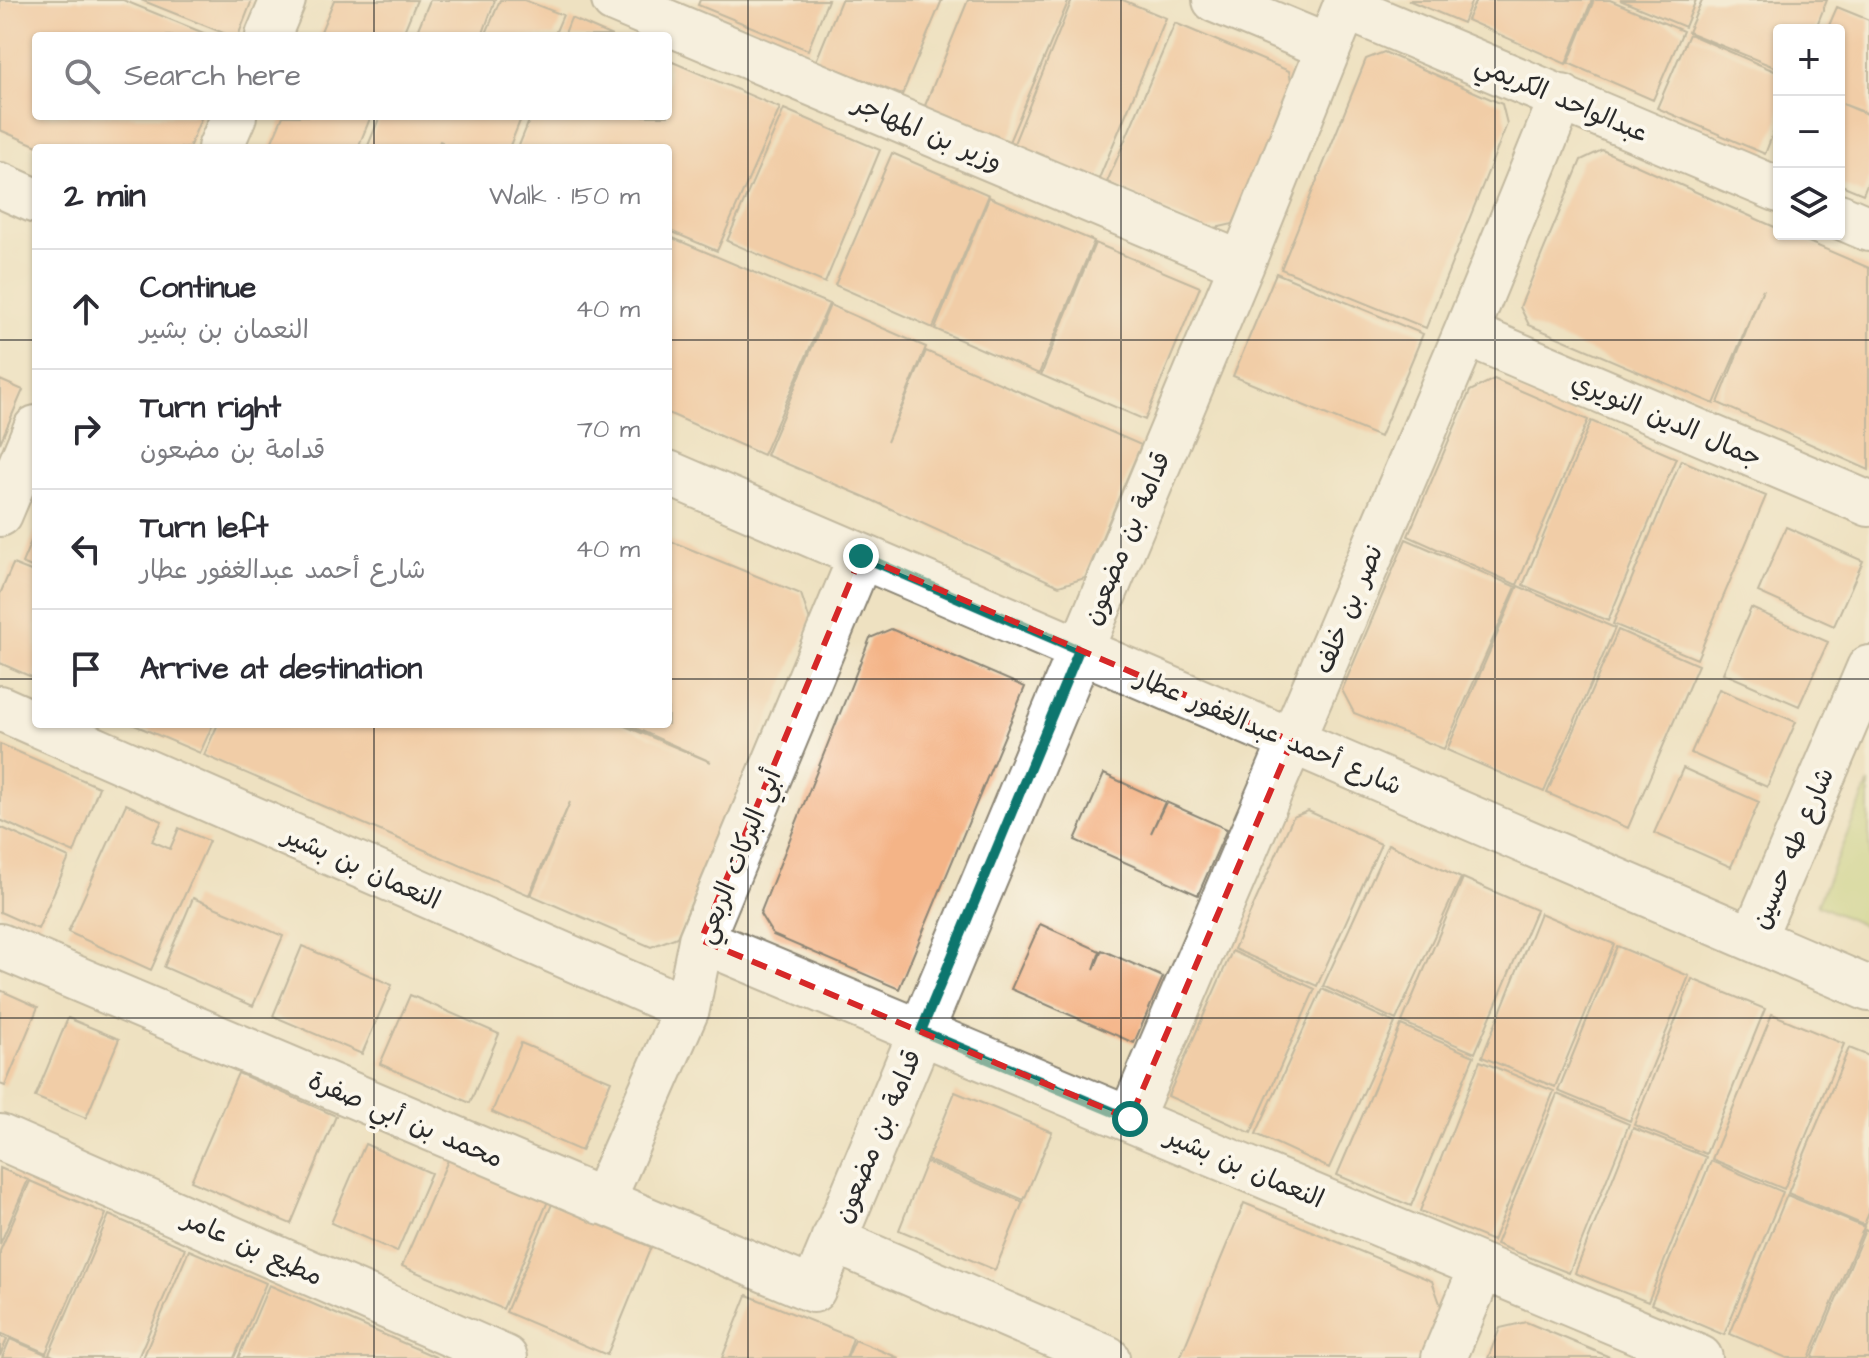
<!DOCTYPE html>
<html lang="en">
<head>
<meta charset="utf-8">
<style>
	:root { --surface:#fff; --page:#f7f7f7; --text:#2b2b33; --muted:#7c7c81; --line:#e1e1e2 }
	body { margin:0; font-family:"Architects Daughter","Playpen Sans Arabic",sans-serif; background:var(--page); color:var(--text) }
	.controls { position:absolute; right:24px; top:24px; display:grid; overflow:hidden; border-radius:8px; box-shadow:0 2px 6px #0004 }
	.controls button { width:72px; height:72px; display:grid; place-items:center; padding:0; border:0; border-bottom:2px solid var(--line); background:var(--surface); color:var(--text); font:40px sans-serif }
	.stop { position:absolute; width:24px; height:24px; margin:-18px; border:6px solid #0f766e; border-radius:50%; background:#fff }
	.stop.end { background:#0f766e; border-color:#fff; box-shadow:0 2px 8px #0008 }
	.list { margin:0; padding:0; list-style:none }
	h2 { display:flex; justify-content:space-between; align-items:center; height:104px; margin:0; padding:0 32px; font-size:34px }
	h2 small { font-size:26px; font-weight:400; color:var(--muted) }
	.list li { display:grid; grid-template-columns:52px 1fr auto; gap:24px; align-items:center; box-sizing:border-box; height:120px; padding:0 32px; border-top:2px solid var(--line) }
	.list b { display:block; font-size:30px; white-space:nowrap }
	.list p { margin:0; font-size:26px; white-space:nowrap; color:var(--muted) }
	.list em { font-size:26px; font-style:normal; color:var(--muted) }
	.icon { flex:none; width:44px; height:44px; fill:none; stroke:currentColor; stroke-width:2; stroke-linecap:round; stroke-linejoin:round }
	.map { position:relative; flex:none; width:1869px; height:1358px; overflow:hidden }
	.search { position:absolute; background:var(--surface); box-shadow:0 2px 6px #0004; left:32px; top:32px; width:640px; height:88px; display:flex; align-items:center; gap:20px; box-sizing:border-box; padding:0 28px; border-radius:8px; color:var(--muted); font-size:30px }
	.panel { position:absolute; background:var(--surface); box-shadow:0 2px 6px #0004; left:32px; top:144px; width:640px; height:584px; border-radius:8px }
	.map>svg:first-child { display:block }
</style>
</head>
<body>
<div class="map">
<svg width="1869" height="1358" viewBox="0 0 1869 1358">
	<rect width="100%" height="100%" fill="#fbf7ec"/>
	<filter id="ink" filterUnits="userSpaceOnUse"><feTurbulence type="fractalNoise" baseFrequency=".0125" numOctaves="2"/><feDisplacementMap in="SourceGraphic" scale="16" xChannelSelector="R" yChannelSelector="G"/><feConvolveMatrix kernelMatrix="1 2 1 2 8 2 1 2 1" color-interpolation-filters="sRGB"/></filter>
	<filter id="wash" filterUnits="userSpaceOnUse"><feTurbulence type="fractalNoise" baseFrequency=".006" numOctaves="4" result="noise"/><feDisplacementMap in="SourceGraphic" scale="32" xChannelSelector="R" yChannelSelector="G"/><feGaussianBlur stdDeviation="1.8" result="paint"/><feColorMatrix in="noise" values="0 0 0 0 0 0 0 0 0 0 0 0 0 0 0 0 0 1.4 0 .05"/><feComposite in="paint" operator="in"/></filter>
	<g filter="url(#wash)">
		<rect width="100%" height="100%" fill="#eee1c1"/>
		<path fill="#b9ce72" stroke="#727c4e" stroke-width="2" d="M1869,783V928L1817,905Z"/>
		<g id="blocks">
			<path fill="#f4b487" d="M0,0H123L211,36H36V116H202L189,148H42L0,130Z
				M141,0H252L238,36H231Z
				M334,0H417L402,36H319Z
				M430,0H495L482,36H415Z
				M500,0H524L563,15L554,36H485Z
				M700,0H828L808,50L698,5Z
				M841,0H942L902,95L816,61Z
				M968,0H1069L1009,142L924,108Z
				M1072,0H1123L1166,18L1098,181L1013,146Z
				M1408,0H1472L1463,23Z
				M1476,0H1592L1566,64L1467,20Z
				M1594,0H1610L1683,31L1653,100L1568,63Z
				M1620,0H1696L1685,27Z
				M1702,0H1827L1815,30H1779V69L1688,32Z
				M1837,7L1869,20V114L1843,104L1869,115V179L1863,194L1839,184V30H1827Z
				M571,18L612,36H564Z
				M1175,23L1289,71L1294,95L1233,224L1206,230L1107,182Z
				M1689,34L1779,73V118L1765,154L1657,108Z
				M1384,52L1502,104L1507,124L1426,328L1281,269L1366,59Z
				M668,60L780,108L717,251L668,230V148H518L531,116H668Z
				M784,109L880,150L825,283L727,241Z
				M283,116H371L358,148H269Z
				M380,116L383,117L522,116L509,148H440L442,142L440,141L437,148H367Z
				M1602,150L1779,229V234H1790L1869,268V470L1718,403L1763,289L1714,404L1529,325L1520,307L1581,160Z
				M892,153L989,195L933,328L835,285Z
				M989,197L1094,241L1039,374L935,329Z
				M668,236L829,304L763,455L668,413Z
				M1095,243L1200,287L1145,420L1041,375Z
				M1276,273L1423,334L1380,437L1233,376Z
				M830,305L926,347L887,442L926,351L1141,445L1085,578L1059,586L865,497L766,455Z
				M1494,379L1588,420L1517,585L1408,536L1470,391Z
				M0,380L23,390L0,443Z
				M1591,421L1676,458L1608,621L1523,585Z
				M1681,460L1766,496L1697,659L1613,624Z
				M1786,527L1863,561L1834,626L1758,592Z
				M36,529V569L22,563Z
				M1406,539L1516,587L1444,749L1354,713L1342,690Z
				M668,540L801,594L810,621L677,937L651,947L531,895L570,802L529,895L204,755L218,724H620L711,762L626,724H668Z
				M13,564L36,573V679L0,663V594Z
				M1518,586L1615,628L1544,792L1447,750Z
				M1751,608L1828,642L1799,706L1723,673Z
				M891,629L1025,687L899,989L773,935L760,914L870,638Z
				M1618,630L1698,665L1628,828L1547,793Z
				M1719,689L1796,722L1767,787L1691,753Z
				M132,724H213L200,753Z
				M0,744L99,787L74,853L0,820Z
				M1683,768L1759,802L1731,867L1654,833Z
				M1104,774L1165,802L1151,833L1166,802L1227,829L1198,895L1075,840Z
				M126,804L162,821L152,841L170,849L179,828L209,841L151,970L68,932Z
				M1308,811L1381,844L1317,986L1234,949L1293,817Z
				M0,827L69,858L38,929L0,912Z
				M1388,844L1461,878L1396,1020L1323,986Z
				M1463,878L1536,910L1475,1053L1402,1022Z
				M193,898L283,936L253,1006L164,967Z
				M1540,913L1614,944L1555,1087L1482,1057Z
				M1040,924L1100,951L1094,969L1102,950L1163,977L1134,1043L1011,989Z
				M302,946L392,985L362,1054L273,1016Z
				M1617,946L1689,976L1630,1121L1558,1091Z
				M1232,951L1315,989L1251,1133L1168,1096Z
				M1692,979L1765,1009L1706,1154L1634,1125Z
				M1322,989L1395,1023L1329,1168L1256,1134Z
				M0,990L38,1007L5,1086L0,1084Z
				M410,995L499,1034L470,1103L380,1064Z
				M1772,1014L1844,1044L1784,1189L1712,1159Z
				M68,1018L119,1039L86,1118L35,1097Z
				M1401,1025L1474,1056L1411,1206L1337,1175Z
				M521,1043L611,1081L581,1151L492,1112Z
				M1849,1048L1869,1056V1213L1864,1225L1788,1193Z
				M1480,1061L1554,1091L1493,1241L1420,1211Z
				M238,1073L336,1116L291,1224L191,1181Z
				M955,1092L1052,1132L1024,1200L927,1160Z
				M1557,1094L1629,1124L1569,1273L1496,1244Z
				M1633,1128L1706,1157L1648,1302L1575,1273Z
				M365,1144L431,1173L397,1252L331,1223Z
				M449,1158L548,1201L503,1309L402,1266Z
				M1711,1161L1783,1192L1724,1335L1651,1304Z
				M926,1162L1023,1202L995,1270L899,1230Z
				M0,1168L28,1180L0,1244Z
				M30,1181L106,1214L46,1353L0,1333V1251Z
				M1787,1195L1864,1227L1809,1358H1787L1730,1334Z
				M1244,1203L1432,1281L1442,1309L1421,1358H1180Z
				M552,1204L651,1247L607,1355L506,1312Z
				M109,1215L185,1248L138,1358H58L49,1354Z
				M1865,1230L1869,1232V1358H1812Z
				M189,1250L266,1283L234,1358H143Z
				M269,1285L438,1358H238Z
				M747,1295L853,1338L846,1358H722Z
				M1526,1322L1612,1358H1488L1500,1328Z
				M0,1336L7,1339L0,1356Z
				M10,1339L55,1358H2Z
				M855,1340L899,1358H847Z"/>
		</g>
	</g>
	<g filter="url(#ink)">
		<use href="#blocks" fill-opacity="0" stroke="#8c8676" stroke-width="2"/>
		<g fill="none" stroke-linecap="round" stroke-linejoin="round">
			<g stroke="#8c8676" stroke-width="48">
				<path id="minor" d="M614,0L1242,264
					M1215,0L1328,47
					M268,36L283,0
					M220,148L234,116
					M0,185L36,201
					M1839,216L1869,229
					M1466,333L1869,504
					M668,473L1869,989
					M0,514L36,428
					M0,708L36,724
					M37,724L687,1009
					M1753,939L1869,668
					M701,940L1700,1358
					M0,946L813,1290L1242,264L1345,7L1779,190
					M1130,1119L1466,333L1562,97
					M0,1137L505,1358
					M602,1202L687,1009L701,940L861,556
					M833,1240L1107,1358
					M1444,1358L1482,1267"/>
			</g>
			<use href="#minor" stroke="#fff" stroke-width="44"/>
		</g>
	</g>
	<g fill="none" stroke-linecap="round" stroke-linejoin="round" filter="url(#ink)">
		<path stroke="#0f766e" stroke-width="10" d="M861,556L1079,650L921,1031L1130,1119"/>
	</g>
	<path d="M0 0H1869V1358H0ZM861,556L1292,741L1130,1119L701,940Z" fill="#eee1c1" fill-opacity=".55" fill-rule="evenodd"/>
	<path fill="none" stroke="#d62828" stroke-width="6" stroke-dasharray="16 10" stroke-linejoin="round" d="M861,556L1292,741L1130,1119L701,940Z"/>
	<path fill="none" stroke="#2b2b2b" stroke-width="2" stroke-opacity="0.55" d="M374,0V36M748,0V1358M1121,0V1358M1495,0V1358M374,116V148M0,340H36M668,340H1869M0,679H36M668,679H1869M374,724V1358M0,1018H1869"/>
	<g text-anchor="middle" stroke-width="8" stroke-linejoin="round" paint-order="stroke">
		<g font-size="26" fill="#2b2b2b" stroke="#fbf7ec">
			<text transform="translate(1562 98) rotate(23)" y="9">عبدالواحد الكريمي</text>
			<text transform="translate(928 132) rotate(23)" y="9">وزير بن المهاجر</text>
			<text transform="translate(1667 419) rotate(23)" y="9">جمال الدين النويري</text>
			<text transform="translate(1126 538) rotate(-67)" y="9">قدامة بن مضعون</text>
			<text transform="translate(1348 609) rotate(-67)" y="9">نصر بن خلف</text>
			<text transform="translate(1269 731) rotate(23)" y="9">شارع أحمد عبدالغفور عطار</text>
			<text transform="translate(1792 848) rotate(-67)" y="9">شارع طه حسين</text>
			<text transform="translate(738 856) rotate(-68)" y="9">أبي البركات الربعي</text>
			<text transform="translate(362 867) rotate(24)" y="9">النعمان بن بشير</text>
			<text transform="translate(406 1119) rotate(23)" y="9">محمد بن أبي صفرة</text>
			<text transform="translate(877 1136) rotate(-67)" y="9">قدامة بن مضعون</text>
			<text transform="translate(1245 1167) rotate(23)" y="9">النعمان بن بشير</text>
			<text transform="translate(253 1247) rotate(24)" y="9">مطيع بن عامر</text>
		</g>
	</g>
</svg>
<div class="controls">
<button>+</button>
<button>−</button>
<button><svg class="icon" aria-label="layers" viewBox="0 0 24 24"><path d="M12 4l9 5-9 5-9-5zM3 14l9 5 9-5"/></svg></button>
</div>
<div class="stop" style="left:1130px;top:1119px"></div>
<div class="stop end" style="left:861px;top:556px"></div>
<div class="search"><svg class="icon" aria-label="search" viewBox="0 0 24 24"><circle cx="10" cy="10" r="6"/><path d="M15 15l6 6"/></svg>Search here</div>
<section class="panel">
<h2>2 min<small>Walk · 150 m</small></h2>
<ul class="list">
<li><svg class="icon" aria-label="ahead" viewBox="0 0 24 24"><path d="M12 20V5M6 11l6-6 6 6"/></svg><div><b>Continue</b><p>النعمان بن بشير</p></div><em>40 m</em></li>
<li><svg class="icon" aria-label="right" viewBox="0 0 24 24"><path d="M7 20v-9h11M14 6l5 5-5 5"/></svg><div><b>Turn right</b><p>قدامة بن مضعون</p></div><em>70 m</em></li>
<li><svg class="icon" aria-label="left" viewBox="0 0 24 24"><path d="M17 20v-9H6M10 6l-5 5 5 5"/></svg><div><b>Turn left</b><p>شارع أحمد عبدالغفور عطار</p></div><em>40 m</em></li>
<li><svg class="icon" aria-label="arrive" viewBox="0 0 24 24"><path d="M6 21V4h12l-3 4 3 4H6"/></svg><div><b>Arrive at destination</b></div></li>
</ul>
</section>
</div>
</body>
</html>
